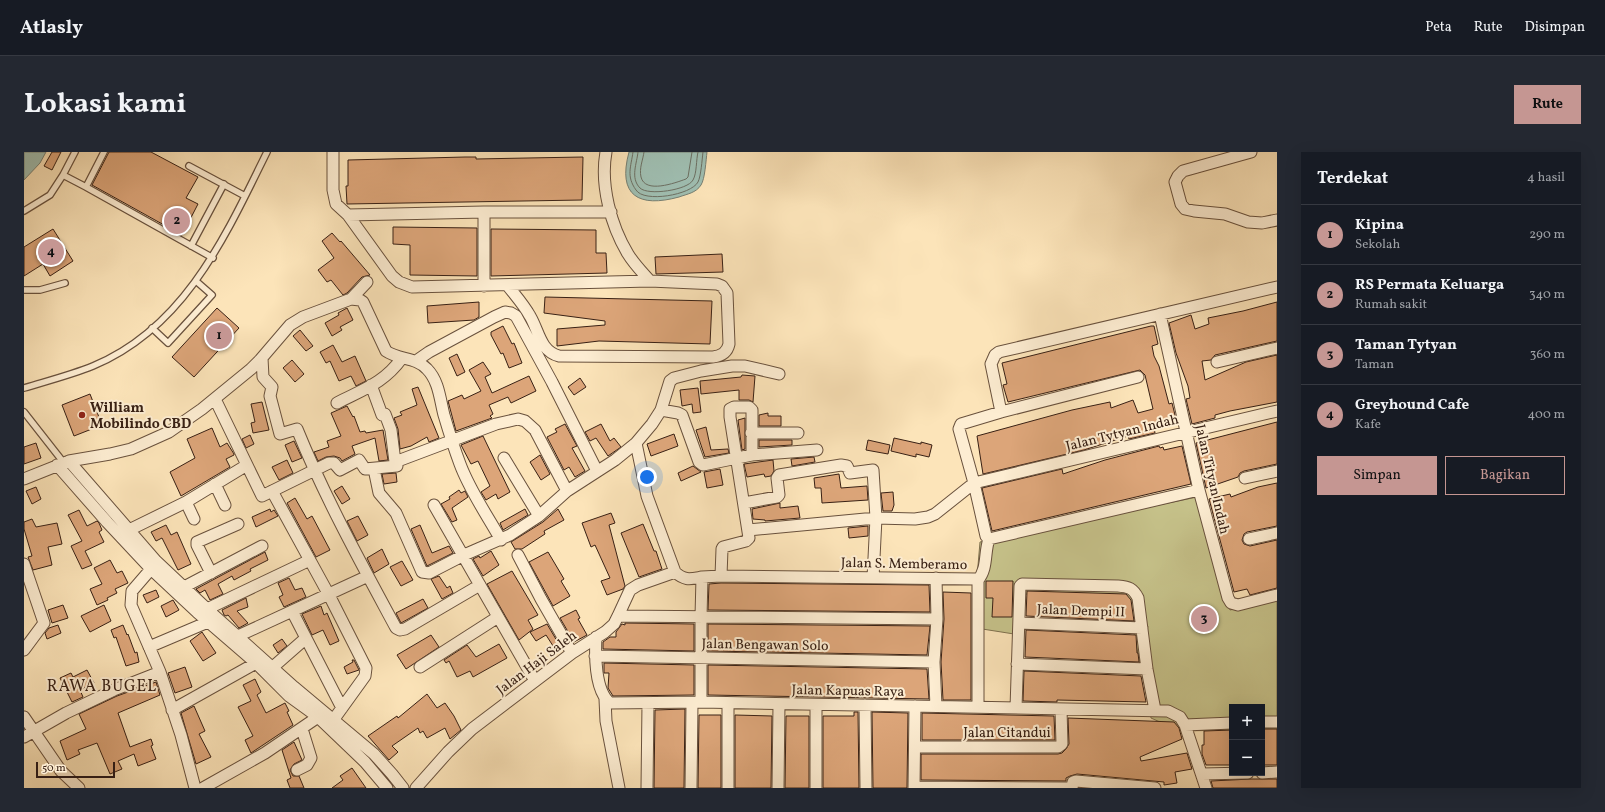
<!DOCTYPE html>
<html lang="id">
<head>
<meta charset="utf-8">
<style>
	:root { --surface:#171b24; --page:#242831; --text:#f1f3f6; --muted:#9ea1a6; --line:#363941; --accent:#c59692 }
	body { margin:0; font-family:Vollkorn,serif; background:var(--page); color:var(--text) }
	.controls { position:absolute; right:12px; bottom:12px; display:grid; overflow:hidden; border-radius:0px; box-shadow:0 4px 16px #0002 }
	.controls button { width:36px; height:36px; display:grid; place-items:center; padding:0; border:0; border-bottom:1px solid var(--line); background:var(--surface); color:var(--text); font:20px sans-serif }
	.scale { position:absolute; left:12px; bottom:10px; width:79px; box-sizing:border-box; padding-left:4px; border:2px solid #382014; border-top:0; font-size:11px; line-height:14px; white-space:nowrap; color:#382014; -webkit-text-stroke:3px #fdedd2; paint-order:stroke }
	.you { position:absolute; left:623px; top:325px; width:14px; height:14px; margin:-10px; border:3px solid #fff; border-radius:50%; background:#1a73e8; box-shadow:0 0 0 6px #1a73e833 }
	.badge { display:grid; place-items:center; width:26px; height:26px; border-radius:50%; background:var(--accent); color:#111; font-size:13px; font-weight:700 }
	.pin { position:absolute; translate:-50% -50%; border:2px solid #fff; box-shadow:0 1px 4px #0006 }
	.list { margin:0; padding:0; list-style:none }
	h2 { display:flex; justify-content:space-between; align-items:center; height:52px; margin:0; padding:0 16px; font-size:17px }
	h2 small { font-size:13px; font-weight:400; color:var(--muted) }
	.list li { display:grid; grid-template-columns:26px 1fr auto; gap:12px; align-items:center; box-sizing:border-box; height:60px; padding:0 16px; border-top:1px solid var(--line) }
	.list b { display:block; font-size:15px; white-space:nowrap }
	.list p { margin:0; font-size:13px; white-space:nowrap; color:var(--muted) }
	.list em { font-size:13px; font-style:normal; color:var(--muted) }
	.actions { display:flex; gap:8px; padding:12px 16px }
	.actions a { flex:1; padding:9px 0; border:1px solid var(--accent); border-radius:0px; text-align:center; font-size:14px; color:var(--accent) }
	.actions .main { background:var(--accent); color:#111 }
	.map { position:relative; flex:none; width:1253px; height:636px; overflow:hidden; border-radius:0px }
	header { display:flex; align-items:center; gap:24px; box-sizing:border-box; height:56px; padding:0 20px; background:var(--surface); border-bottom:1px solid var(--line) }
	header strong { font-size:19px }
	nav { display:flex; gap:22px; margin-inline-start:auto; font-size:14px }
	.intro { display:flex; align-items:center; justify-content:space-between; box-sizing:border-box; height:96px; padding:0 24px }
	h1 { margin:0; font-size:28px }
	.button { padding:10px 18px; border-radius:0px; background:var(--accent); color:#111; font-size:14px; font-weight:700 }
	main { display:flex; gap:24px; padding:0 24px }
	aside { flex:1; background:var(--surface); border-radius:0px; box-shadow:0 4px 16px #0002 }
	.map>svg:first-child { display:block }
</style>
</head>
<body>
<header>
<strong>Atlasly</strong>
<nav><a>Peta</a><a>Rute</a><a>Disimpan</a></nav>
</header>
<div class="intro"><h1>Lokasi kami</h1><a class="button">Rute</a></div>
<main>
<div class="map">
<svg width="1253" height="636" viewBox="0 0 1253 636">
	<rect width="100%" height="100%" fill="#fce4b9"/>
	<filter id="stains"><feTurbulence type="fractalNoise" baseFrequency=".005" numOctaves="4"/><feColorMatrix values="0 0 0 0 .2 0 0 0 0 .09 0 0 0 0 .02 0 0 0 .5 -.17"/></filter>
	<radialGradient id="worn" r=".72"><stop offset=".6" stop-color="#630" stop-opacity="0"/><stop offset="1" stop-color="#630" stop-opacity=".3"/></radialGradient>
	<path fill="#c6c28a" stroke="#7f714f" d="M1173,345L1206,458L1253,447V577H1238V555H1208V578L1156,579L1127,566L1104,452L991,441L990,482L952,476V437L956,390Z"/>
	<path fill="#9fbeb1" stroke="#767f72" d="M0,0H22L16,11L0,28Z
		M605,0H683C682,8 681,27 677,33C672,41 663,42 655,45C615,56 593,44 605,0Z"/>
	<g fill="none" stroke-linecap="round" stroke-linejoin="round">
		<path stroke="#6c6f62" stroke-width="1" d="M609,0C607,15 602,24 612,38C620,51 667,43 674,30C677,24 678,8 679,0
			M614,0C613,11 606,26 616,36C624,44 664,38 669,28C673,21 672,8 674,0
			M620,0C619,8 615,16 617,25C621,42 651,31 662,27L664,25L668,0"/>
	</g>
	<path fill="#dca579" stroke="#382014" d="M28,0H37L28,18L20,14Z
		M85,0H127L174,25L162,46L174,52L158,83L68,33Z
		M441,5H452V7L503,6L559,5L558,48L323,52L322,34H324V8Z
		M369,75L453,76V124L386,123V93L369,92Z
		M29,77L49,109L26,124L19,112L0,124V95Z
		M467,77L572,78V101H582L583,121L467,124Z
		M308,81L316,90L317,89L346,123L338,125L323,141L319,143L307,128L303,130L294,118L310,106L298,89Z
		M698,102L699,120L632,122L631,105Z
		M521,145L688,149L686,192L575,189L533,194V177L581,173V169L520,161Z
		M455,150V165L450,168L404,171L403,154Z
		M1253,150V189L1191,203L1187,208L1178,209L1181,228L1222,210L1253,203V250L1206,259L1191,263V266L1168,272L1162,247L1166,246L1164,234L1152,201L1145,171L1167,163L1171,177L1185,172L1184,166L1219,159Z
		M193,156L215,176L170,225L148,205Z
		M323,156L329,168L316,175L318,178L308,184L301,171L315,163L314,161Z
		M479,174L488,192L490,191L498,211L485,216L479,201L477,202L467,183V180Z
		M1127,174H1130L1134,192L1128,194L1130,204L1135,214L1145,252L1148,251L1153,271L1130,276L1131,281L1105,287L1104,284L1060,298L959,322L953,284L1048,258L1086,250L1087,256L1109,248L1114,261L1129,257L1121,223L1116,218L984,250L979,233L983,232L978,211Z
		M276,178L289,194L282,199L269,184Z
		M309,193L318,210L331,204L342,229L332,234L327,224L315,229L306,209L302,211L296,200Z
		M433,202L441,220L433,224L425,206Z
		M268,208L280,222L271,230L259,216Z
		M459,210L467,222L461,225L468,241L505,224L512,239L487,251L484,245L465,253L469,262L466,264L468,266L432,279L424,249L438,243L440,247L457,239L445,218Z
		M718,223L731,224L729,250L725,248H715V238L677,242L676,229L717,225Z
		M556,226L562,235L550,243L544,235Z
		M394,235L415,286L405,290L403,285L387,294L376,297L374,277L370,266L378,263L376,260L393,253L388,237Z
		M674,236L677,260L669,261L668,252L658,254L656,238Z
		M66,242L78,273L50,284L38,253Z
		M238,250L245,278L229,281L227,271L231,270L227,252Z
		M323,254L329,265L330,264L336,280L341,279L342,281L359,278L364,308L355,309L351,286L328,294L331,302L318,309L316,306L310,304L302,305L294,309L290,300L305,295L303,289L317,284L307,261Z
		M744,261V264H757V274H735V263Z
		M721,266V297L718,298L714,268Z
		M1253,270V312L1220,319L1216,321L1214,325L1182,336L1172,291Z
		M541,272L553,294L548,296L561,319L551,325L545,315L540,318L523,285L533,280L531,277Z
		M577,272L586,289L590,286L597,295L584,304L572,286L566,289L561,280Z
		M682,275L687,298L704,297L705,301L681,305L672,278Z
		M188,276L196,295L203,291L210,302V303L202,307L206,315L157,344L146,320L171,306L163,287Z
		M650,282L654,294L627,304L623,292Z
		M226,283L230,292L222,296L218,287Z
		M459,284L486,340L474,347L472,342L462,348L457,340L466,334L454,309L447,312L437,293Z
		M870,286L897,292V290L908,293L905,305L892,302V305L867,299Z
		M735,288H768V293L735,295Z
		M844,288L866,293L864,302L842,298Z
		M270,289L278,306L268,310L261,293Z
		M12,291L17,306L0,312V295Z
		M1135,294L1136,296L1139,295L1140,298L1158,294L1167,332L968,379L958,336L1038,317L1039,322L1081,308Z
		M516,303L526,322L517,328L506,310Z
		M790,305L791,310L768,314L767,307Z
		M263,308L269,321L255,328L248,315Z
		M749,308L750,319L747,324L741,325L740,322L723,325L720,312Z
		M669,314L677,320L657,329L654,321Z
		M696,317L699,333L683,336L680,320Z
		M372,321L373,330L360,332L358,322Z
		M815,322L817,336L843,334L844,348L798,351L797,336H791L790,326Z
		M1253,331V374L1223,380L1220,382L1218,388L1220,392L1226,394L1253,388V436L1226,443L1223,437L1210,440L1185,347L1206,342L1207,345L1234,335Z
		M318,334L326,347L318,352L310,339Z
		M12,335L17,347L8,352L2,339Z
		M435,338L437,341L441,339L444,345L428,356L433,368L428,370L417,352L426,347L425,345Z
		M869,340L870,353L868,359H859L857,341Z
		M271,346L283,367L288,364L306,398L292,405L263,351Z
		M756,351V356L774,354L776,366L741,369V368L729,367L728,357Z
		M246,357L247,360L250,358L254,364L232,375L228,365Z
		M501,357L504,363L479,378L476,371Z
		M534,357L540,368L520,379L521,382L498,397H491L487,390L519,370Z
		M55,358L63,374L73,369L75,371L78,378L75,380L80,390L61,399L68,413L58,417L47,394L58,389L44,363Z
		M587,361L591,371L585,373L601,434L599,437L583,443L577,429L586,426L571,393L567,395L558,371Z
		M334,364L344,383L333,389L323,369Z
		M8,367L12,375L33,371L38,392L24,395L28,413L9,418L4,405L8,404L0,377V370Z
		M619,372L630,399H632L638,417L615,425L597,381Z
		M142,373L147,383L153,380L167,412L154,418L138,386L132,389L127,380Z
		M396,373L408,401L425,394L429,401L403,414L387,377Z
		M844,374V384L825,386L824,376Z
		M358,397L365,412L350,421L343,406Z
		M467,399L475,413L459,424L449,407L455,404L456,406Z
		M241,400L244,408L226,417L227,419L210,428L208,424L194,432L199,442L186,448L181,438L176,441L172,437Z
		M524,400L540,427L537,429L546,444L529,454L505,410Z
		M86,408L93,421L98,419L104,431L91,437L93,441L83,446L84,448L73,453L66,437L78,432L70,416Z
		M378,409L389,428L377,434L366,415Z
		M488,419L514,463L504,468L509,477L495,488L463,432Z
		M415,424L423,436L426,434L429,441L418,447L407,427Z
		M265,426L271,438L278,436L282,445L260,455L255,445L259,443L254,431Z
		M962,429H989L988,465H968L969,446H962Z
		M697,431L905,433L906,460L684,458L685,432Z
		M132,438L135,445L123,451L119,443Z
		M1003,439L1102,442L1107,448L1110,469L1002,464Z
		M919,440L947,441V548H919L917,510L920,467Z
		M222,446L224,455L213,459L224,471L215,476L204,463L202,464L200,463L198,458Z
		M399,447L404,456L377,471L372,461Z
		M149,448L155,458L142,465L137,454Z
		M39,453L44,466L28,471L24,458Z
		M80,453L87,469L66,480L57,464Z
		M297,454L300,463L303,461L315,489L306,493L299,478L288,483L278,462Z
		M552,458L556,466L554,467L563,483L550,490L536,466Z
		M601,471L670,472V499L579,497V490L586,485H592V480L598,472L601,473Z
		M523,472L536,494L531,497L522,483L512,489L506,480Z
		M684,472L906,474L903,503L684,499Z
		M34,473L37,481L23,487L21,481L25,476Z
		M99,473L103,483L104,482L111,501L113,500L115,510L102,514L92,485L90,486L87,478Z
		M1002,478L1112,483L1113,501H1114L1115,510L1001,505Z
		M178,480L192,501L179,509L166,489Z
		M407,483L415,495L382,517L373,503Z
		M258,487L263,494L254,501L249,493Z
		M475,492L483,506L449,525L446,519L433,525L425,509L422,511L420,508L443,493L452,505Z
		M328,508H330L335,518L323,522L320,515L329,510Z
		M580,511L670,513V543L589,544L584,536L585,521H580Z
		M684,513L903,517L905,547L684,543Z
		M161,515L168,535L151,541L144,521Z
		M63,518L70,531L56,538L59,545L48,550L36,526L47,521L49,525Z
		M1000,519L1117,524L1122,550L1033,548V550L999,549Z
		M231,527L237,540L233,543L242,561L261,551L265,559L263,560L269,573L227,601L221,588L229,584L214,555L227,549L219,533Z
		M132,530L136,543L94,561L106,595L127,587L129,593L127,594L132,607L114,614L110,602L94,609L98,617L86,622L73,591L54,598L56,602L43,608L36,589L62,577L55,562L93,544Z
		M403,542L413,556L421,551L430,564L437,578L426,587L421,576L403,586L399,579L396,581L394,576L368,594L374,600L365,608L344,584L373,564L374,566Z
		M170,554L181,579L175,582L187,605L172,612L157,561Z
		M661,557L660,636H630L631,558Z
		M830,560H834L835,636H799V564H830Z
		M848,560L884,561L883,636H849Z
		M898,561L1030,564L1031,588H898Z
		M675,563H697V636H674Z
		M711,563L748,564L747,636H711Z
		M762,564H785V636H761Z
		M1044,566L1150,570L1155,576L1158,587L1116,605L1117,609L1163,601L1168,617L1151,620L1153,631L1140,633V630L1053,622L1046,624L1042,626V629L897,628V602H1034L1038,601L1042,597L1045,592Z
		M1238,577H1253V613H1238Z
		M1208,578V613H1182L1178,602V593H1180V579Z
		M270,590L278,608L270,612L266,618L269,624H275L280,636H266L263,628L267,626L258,598Z
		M328,616L342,636H308L319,628L316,624Z
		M1227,627H1253V636H1189L1187,629Z"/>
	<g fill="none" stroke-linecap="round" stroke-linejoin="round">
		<g stroke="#69513d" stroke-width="8">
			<path id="lane" d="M165,14L221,44
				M39,23L62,35L80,0
				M62,35L189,106
				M0,59L26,43L39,23L51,0
				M167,94L200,32
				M0,138H16L41,131
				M128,176L144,191L188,143L172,129
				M0,236C23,229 47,223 69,214C161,176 202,83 243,0
				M0,260L40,311"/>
		</g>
		<g stroke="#69513d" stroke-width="13">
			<path id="street" d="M309,0V38L312,52L324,63L368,124L375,130L388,135L626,129L693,132L698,134L703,141L705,192C703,201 697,204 689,205L535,204C516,199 515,179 506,164C500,153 491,143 484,134
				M582,0C576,33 587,74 604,102C610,112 618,120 626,129
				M1227,0L1159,19L1154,24L1151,30L1157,52L1161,57L1170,59L1201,62L1224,70L1238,71L1253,68
				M460,60V134
				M324,63L460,60H587
				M327,147L343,130
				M1136,162L1175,338L1204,446L1207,451L1214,453L1253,443
				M238,206L239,225L248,235L246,244L256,282L273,277C301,346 337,411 372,476L376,478L381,477L456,433
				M392,209L405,200L470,165L481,160L487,161L492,164L528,230L573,319
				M1193,210L1253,196
				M1114,225L977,260L937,272L935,277L950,331L962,384L965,387L1175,338
				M347,233L358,263L361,262L367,278L371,310
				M191,247L238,344L305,311H310L316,318L335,308L341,317L373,314L371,310L472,272L494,267L501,269L511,278L543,339
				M313,251C340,237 360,231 378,206
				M637,258L654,261L658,263L675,310L679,313L728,303L793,298
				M977,260L967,212L971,203L975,200L1253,135
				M727,281H774
				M612,291L623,344L651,420C661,429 666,427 678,425L677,465V550
				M480,306L515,364
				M45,309L132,409L183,457L270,535L350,602L368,622L379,636
				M33,313L83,370L127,417L173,460L232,511L265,544L294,565L341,610L363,636
				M350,317L355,341L372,361L398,420L405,421L440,403L486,383L515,364L543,339L591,308L612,291L628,272L637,258L646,229L650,226L677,219L708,214H721L755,222
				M1221,326L1253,319
				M0,327L45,309L86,302L107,297L145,280L178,257L227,217L236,208L266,173L279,165L327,147L336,148L339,150L362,199C375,208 392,205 403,217C415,229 416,248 420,263C425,280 430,296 436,312C446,339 463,363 477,388
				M191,332L201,353
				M248,339L305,443L342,516L341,524L310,567
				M162,350L170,367
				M720,351L753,345L755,343L753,326L755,323L817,313L823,314L826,321L849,318L852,366L849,426
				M410,353L511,529
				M105,378L162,350L223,313
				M724,378L852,366L891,367L904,365L911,362L950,331L1253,259
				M1225,387L1253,381
				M494,403L517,447L548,501
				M0,412L20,471L0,498
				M127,417L108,439L107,453L136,520L157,583L171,636
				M187,421L173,393V390L214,372
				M697,424L698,397L699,395L722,389L725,386L706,265V257L710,255H725L728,258V303
				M678,425L697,424L952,427L954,430V555
				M912,426L913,467L910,510L912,554
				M954,428C964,416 960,401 965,387
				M155,440L160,435L238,394
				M183,457L286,408
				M268,459L318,556
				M594,464L913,467
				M995,471L1118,476
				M214,484L344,424
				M572,485C571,503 571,539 586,551L677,550L1144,559L1156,565L1161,573L1182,636
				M125,495L184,470
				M571,504L910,510
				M993,512L1123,517
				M249,515L282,486
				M396,515L474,465
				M581,547L582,569L595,636
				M704,551V636
				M841,553L842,636
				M992,556L996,434L998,432L1094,434C1105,435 1109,436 1114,446L1123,517L1131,558
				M148,558L232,511
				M0,565L37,619L55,636
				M1238,570H1253
				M1161,573L1208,571
				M0,585L42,561L90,538L136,520
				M891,595H1034L1038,592L1037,557
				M273,618L283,613L287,606L278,577
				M1238,621L1253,620
				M1178,622L1224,621
				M890,635L1045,636
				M179,636L241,601L294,565
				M392,636L424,600L448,577L548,501L581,480L590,472L594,464L606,438L614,433L651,420
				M623,636L624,551
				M667,636L668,551
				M754,636L755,552
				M792,636V553
				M890,636L891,554
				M1048,636L1049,630L1052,629L1131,636"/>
		</g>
		<use href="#lane" stroke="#fdedd2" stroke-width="5.5"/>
		<use href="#street" stroke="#fdedd2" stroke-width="11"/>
	</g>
	<circle fill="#8f2418" stroke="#fdedd2" stroke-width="1.5" cx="58" cy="263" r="4"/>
	<g text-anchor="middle" stroke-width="4" stroke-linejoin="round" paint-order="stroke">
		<g font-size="14" font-weight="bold" fill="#382014" stroke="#fdedd2" text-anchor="start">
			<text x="66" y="260">William<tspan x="66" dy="16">Mobilindo CBD</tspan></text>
		</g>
		<g font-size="14" fill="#382014" stroke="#fdedd2">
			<text transform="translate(1098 280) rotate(-14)" y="5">Jalan Tytyan Indah</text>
			<text transform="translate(1189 327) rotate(77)" y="5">Jalan Tityan Indah</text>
			<text transform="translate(880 411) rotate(1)" y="5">Jalan S. Memberamo</text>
			<text transform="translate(1057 458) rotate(2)" y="5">Jalan Dempi II</text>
			<text transform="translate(741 492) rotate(1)" y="5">Jalan Bengawan Solo</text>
			<text transform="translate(512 510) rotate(-37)" y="5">Jalan Haji Saleh</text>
			<text transform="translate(824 538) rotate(1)" y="5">Jalan Kapuas Raya</text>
			<text x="983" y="585">Jalan Citandui</text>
		</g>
		<g font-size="16" letter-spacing="1" fill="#382014" stroke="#fdedd2">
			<text x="78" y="539">RAWA BUGEL</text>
		</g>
	</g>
	<rect width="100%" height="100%" filter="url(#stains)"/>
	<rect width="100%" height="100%" fill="url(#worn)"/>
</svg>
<div class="controls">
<button>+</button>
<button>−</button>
</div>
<div class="scale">50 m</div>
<div class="you"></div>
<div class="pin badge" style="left:195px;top:184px">1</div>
<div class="pin badge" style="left:153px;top:69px">2</div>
<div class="pin badge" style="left:1180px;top:467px">3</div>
<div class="pin badge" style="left:27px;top:100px">4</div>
</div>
<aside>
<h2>Terdekat<small>4 hasil</small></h2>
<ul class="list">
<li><span class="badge">1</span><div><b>Kipina</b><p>Sekolah</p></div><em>290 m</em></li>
<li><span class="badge">2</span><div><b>RS Permata Keluarga</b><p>Rumah sakit</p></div><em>340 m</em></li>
<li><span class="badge">3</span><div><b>Taman Tytyan</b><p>Taman</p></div><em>360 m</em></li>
<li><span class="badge">4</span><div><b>Greyhound Cafe</b><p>Kafe</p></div><em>400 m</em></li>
</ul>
<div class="actions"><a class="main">Simpan</a><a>Bagikan</a></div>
</aside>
</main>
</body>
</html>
